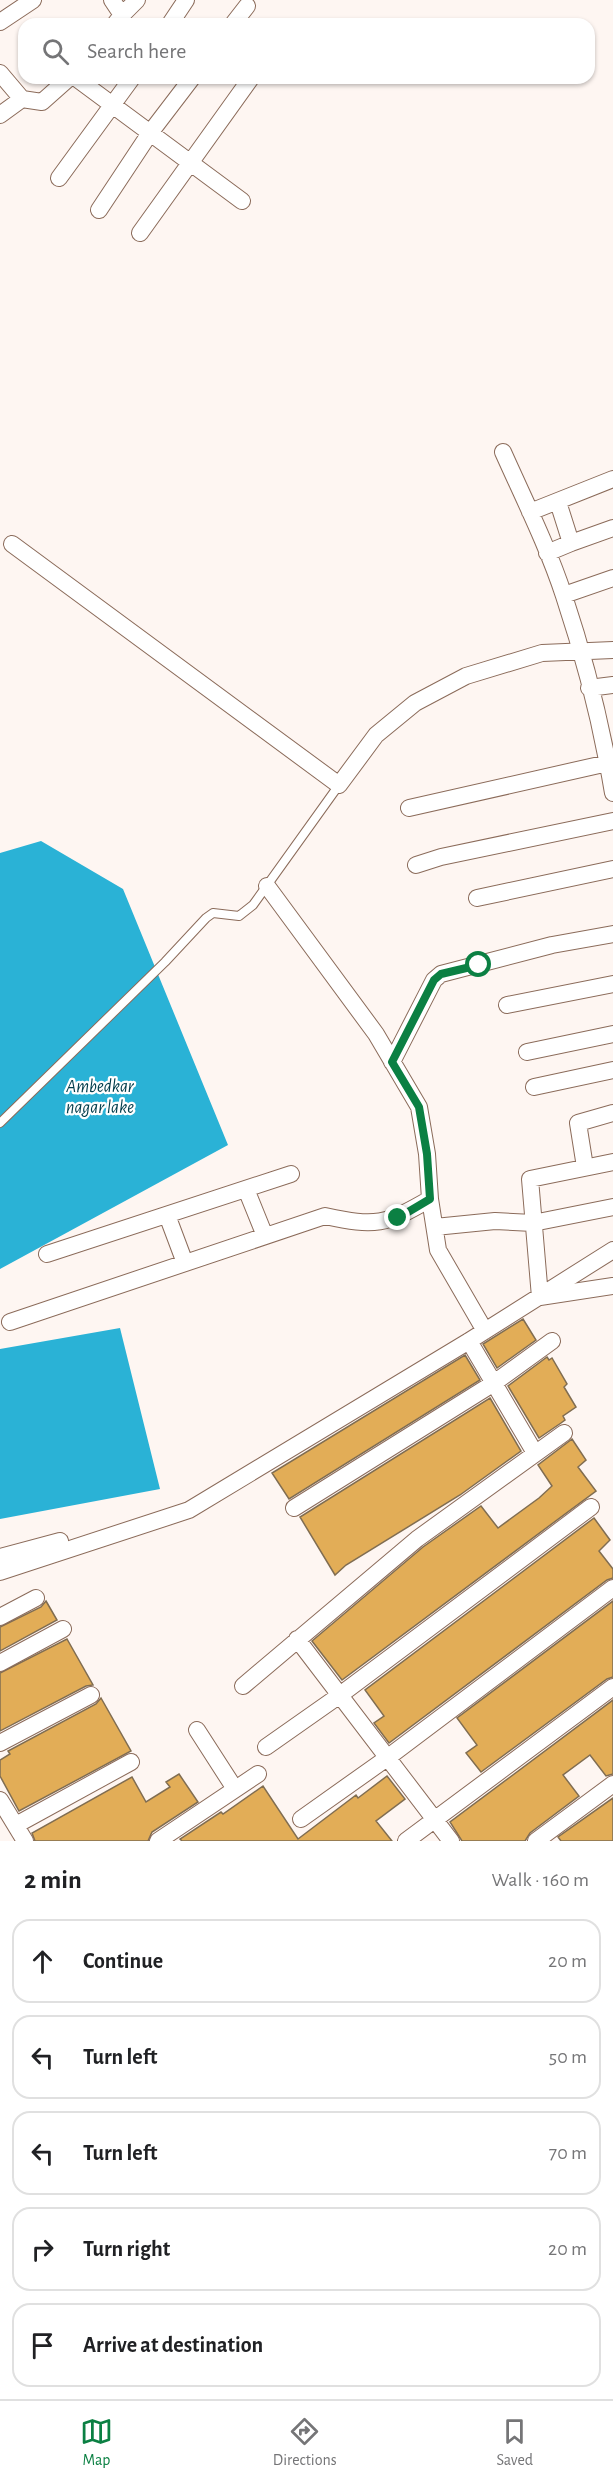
<!DOCTYPE html>
<html lang="en">
<head>
<meta charset="utf-8">
<style>
	:root { --surface:#fff; --page:#f2f2f2; --text:#202124; --muted:#757577; --line:#e0e0e0; --accent:#0b8043 }
	body { margin:0; font-family:"Alegreya Sans",sans-serif; background:var(--page); color:var(--text) }
	.stop { position:absolute; width:18px; height:18px; margin:-14px; border:4px solid #0b8043; border-radius:50%; background:#fff }
	.stop.end { background:#0b8043; border-color:#fff; box-shadow:0 2px 6px #0008 }
	.list { margin:0; padding:0; list-style:none }
	h2 { display:flex; justify-content:space-between; align-items:center; height:78px; margin:0; padding:0 24px; font-size:26px }
	h2 small { font-size:20px; font-weight:400; color:var(--muted) }
	.list li { display:grid; grid-template-columns:39px 1fr auto; gap:18px; align-items:center; box-sizing:border-box; height:84px; margin:0 12px 12px; padding:0 12px; border:2px solid var(--line); border-radius:18px }
	.list b { display:block; font-size:22px; white-space:nowrap }
	.list em { font-size:20px; font-style:normal; color:var(--muted) }
	.icon { flex:none; width:33px; height:33px; fill:none; stroke:currentColor; stroke-width:2; stroke-linecap:round; stroke-linejoin:round }
	.map { position:relative; flex:none; width:613px; height:1841px; overflow:hidden }
	.search { position:absolute; background:var(--surface); box-shadow:0 2px 4px #0004; left:18px; right:18px; top:18px; height:66px; display:flex; align-items:center; gap:15px; box-sizing:border-box; padding:0 21px; border-radius:18px; color:var(--muted); font-size:22px }
	.sheet { height:558px; background:var(--surface) }
	nav { display:flex; justify-content:space-around; align-items:center; box-sizing:border-box; height:84px; border-top:2px solid var(--line); background:var(--surface); font-size:16px; color:var(--muted) }
	nav a { display:grid; justify-items:center; gap:3px }
	nav .on { color:var(--accent) }
	.map>svg:first-child { display:block }
</style>
</head>
<body>
<div class="map">
<svg width="613" height="1841" viewBox="0 0 613 1841">
	<rect width="100%" height="100%" fill="#fef6f2"/>
	<path fill="#2ab2d6" d="M41,841L123,889L228,1145L0,1269V853Z
		M120,1328L160,1489L0,1519V1349Z"/>
	<path fill="#e2ad57" stroke="#806d51" stroke-width="1.5" d="M523,1319L536,1340L497,1368L483,1344Z
		M465,1355L480,1380L289,1499L272,1473Z
		M547,1357L549,1360L552,1358L567,1384L564,1387L576,1407L563,1416L565,1420L561,1423L539,1438L508,1386Z
		M490,1398L521,1451L460,1495L346,1565L335,1575L300,1517Z
		M572,1439L586,1460L578,1467L596,1491L342,1680L312,1641L423,1547L481,1506L498,1528L539,1498L552,1486L538,1465Z
		M594,1518L610,1540L599,1551L613,1569V1578L607,1580L389,1743L374,1723L384,1716L365,1690Z
		M46,1601L57,1620L0,1651V1627L41,1607Z
		M613,1601V1677L607,1679L481,1772L466,1753L477,1745L457,1718Z
		M67,1639L93,1685L86,1686L0,1731V1673Z
		M101,1698L131,1751L19,1811L0,1776V1760L10,1754L8,1751L96,1704Z
		M613,1700V1774L606,1776L590,1755L563,1775L579,1796L530,1833L525,1841H462L450,1822Z
		M179,1774L198,1802L152,1832L148,1841H35L32,1833L132,1777L146,1802L170,1787L166,1782Z
		M387,1776L405,1799L376,1821L392,1841H182L180,1839L221,1812L223,1814L263,1786L298,1839L356,1795L358,1798Z
		M613,1798V1841H561L558,1837Z"/>
	<g fill="none" stroke-linecap="round" stroke-linejoin="round">
		<g stroke="#8b6b5a" stroke-width="10">
			<path id="lane" d="M0,1123L165,962L206,918L213,913L239,916L253,905L339,785"/>
		</g>
		<g stroke="#8b6b5a" stroke-width="18">
			<path id="street" d="M112,0L122,15L115,24
				M122,15L137,0
				M0,22L33,0
				M170,24L186,0
				M233,24L247,6
				M0,73L22,99
				M76,78L242,201
				M0,115L22,99L42,102L69,78
				M59,178L132,78
				M99,210L150,133L192,78
				M140,233L251,78
				M503,452C524,499 548,547 564,596C585,659 602,727 613,793
				M530,512L613,479
				M571,543L613,528
				M12,544L339,785L376,735L415,703L466,676L542,653L613,650
				M547,553L571,543L558,502
				M564,595L613,578
				M589,688L613,685
				M409,808L608,763
				M416,865L441,857L613,821
				M267,886L376,1034L419,1107L427,1154L430,1199
				M477,898L613,869
				M507,1005L613,984
				M527,1052L613,1034
				M392,1062L434,980L441,974L552,945L613,934
				M534,1087L613,1070
				M613,1162L530,1179L540,1297L613,1286
				M585,1167L578,1123L613,1113
				M246,1189L265,1236
				M167,1215L185,1263
				M435,1227L495,1221L533,1223L613,1207
				M47,1254L291,1174
				M10,1322L325,1216C376,1227 385,1225 430,1199L438,1250L485,1331
				M469,1341L535,1453
				M294,1508L494,1383L552,1341
				M0,1557L60,1541
				M0,1572L189,1510L469,1341L613,1250
				M0,1617L36,1598
				M297,1639L451,1841
				M0,1663L63,1629
				M243,1686L417,1539L564,1433
				M197,1730L235,1789
				M0,1743L91,1695
				M266,1747L340,1695L591,1507
				M0,1800L25,1841
				M301,1819L387,1758L613,1588
				M16,1825L131,1762
				M158,1841L258,1774
				M406,1841L613,1687
				M536,1841L613,1784"/>
		</g>
		<use href="#lane" stroke="#fff" stroke-width="8"/>
		<use href="#street" stroke="#fff" stroke-width="16"/>
	</g>
	<g fill="none" stroke-linecap="round" stroke-linejoin="round">
		<path stroke="#0b8043" stroke-width="8" d="M398,1218L430,1199L427,1154L419,1107L392,1062L434,980L441,974L479,965"/>
	</g>
	<g text-anchor="middle" stroke-width="4.5" stroke-linejoin="round" paint-order="stroke">
		<g font-size="18" font-style="italic" fill="#003c4a" stroke="#fff">
			<text x="100" y="1092">Ambedkar<tspan x="100" dy="21">nagar lake</tspan></text>
		</g>
	</g>
</svg>
<div class="stop" style="left:479px;top:965px"></div>
<div class="stop end" style="left:398px;top:1218px"></div>
<div class="search"><svg class="icon" aria-label="search" viewBox="0 0 24 24"><circle cx="10" cy="10" r="6"/><path d="M15 15l6 6"/></svg>Search here</div>
</div>
<section class="sheet">
<h2>2 min<small>Walk · 160 m</small></h2>
<ul class="list">
<li><svg class="icon" aria-label="ahead" viewBox="0 0 24 24"><path d="M12 20V5M6 11l6-6 6 6"/></svg><div><b>Continue</b></div><em>20 m</em></li>
<li><svg class="icon" aria-label="left" viewBox="0 0 24 24"><path d="M17 20v-9H6M10 6l-5 5 5 5"/></svg><div><b>Turn left</b></div><em>50 m</em></li>
<li><svg class="icon" aria-label="left" viewBox="0 0 24 24"><path d="M17 20v-9H6M10 6l-5 5 5 5"/></svg><div><b>Turn left</b></div><em>70 m</em></li>
<li><svg class="icon" aria-label="right" viewBox="0 0 24 24"><path d="M7 20v-9h11M14 6l5 5-5 5"/></svg><div><b>Turn right</b></div><em>20 m</em></li>
<li><svg class="icon" aria-label="arrive" viewBox="0 0 24 24"><path d="M6 21V4h12l-3 4 3 4H6"/></svg><div><b>Arrive at destination</b></div></li>
</ul>
</section>
<nav>
<a class="on"><svg class="icon" aria-label="map" viewBox="0 0 24 24"><path d="M3 6l6-2 6 2 6-2v14l-6 2-6-2-6 2zM9 4v14M15 6v14"/></svg>Map</a>
<a><svg class="icon" aria-label="directions" viewBox="0 0 24 24"><path d="M12 3l9 9-9 9-9-9zM9 14v-3h6M13 9l2 2-2 2"/></svg>Directions</a>
<a><svg class="icon" aria-label="saved" viewBox="0 0 24 24"><path d="M7 4h10v16l-5-4-5 4z"/></svg>Saved</a>
</nav>
</body>
</html>
